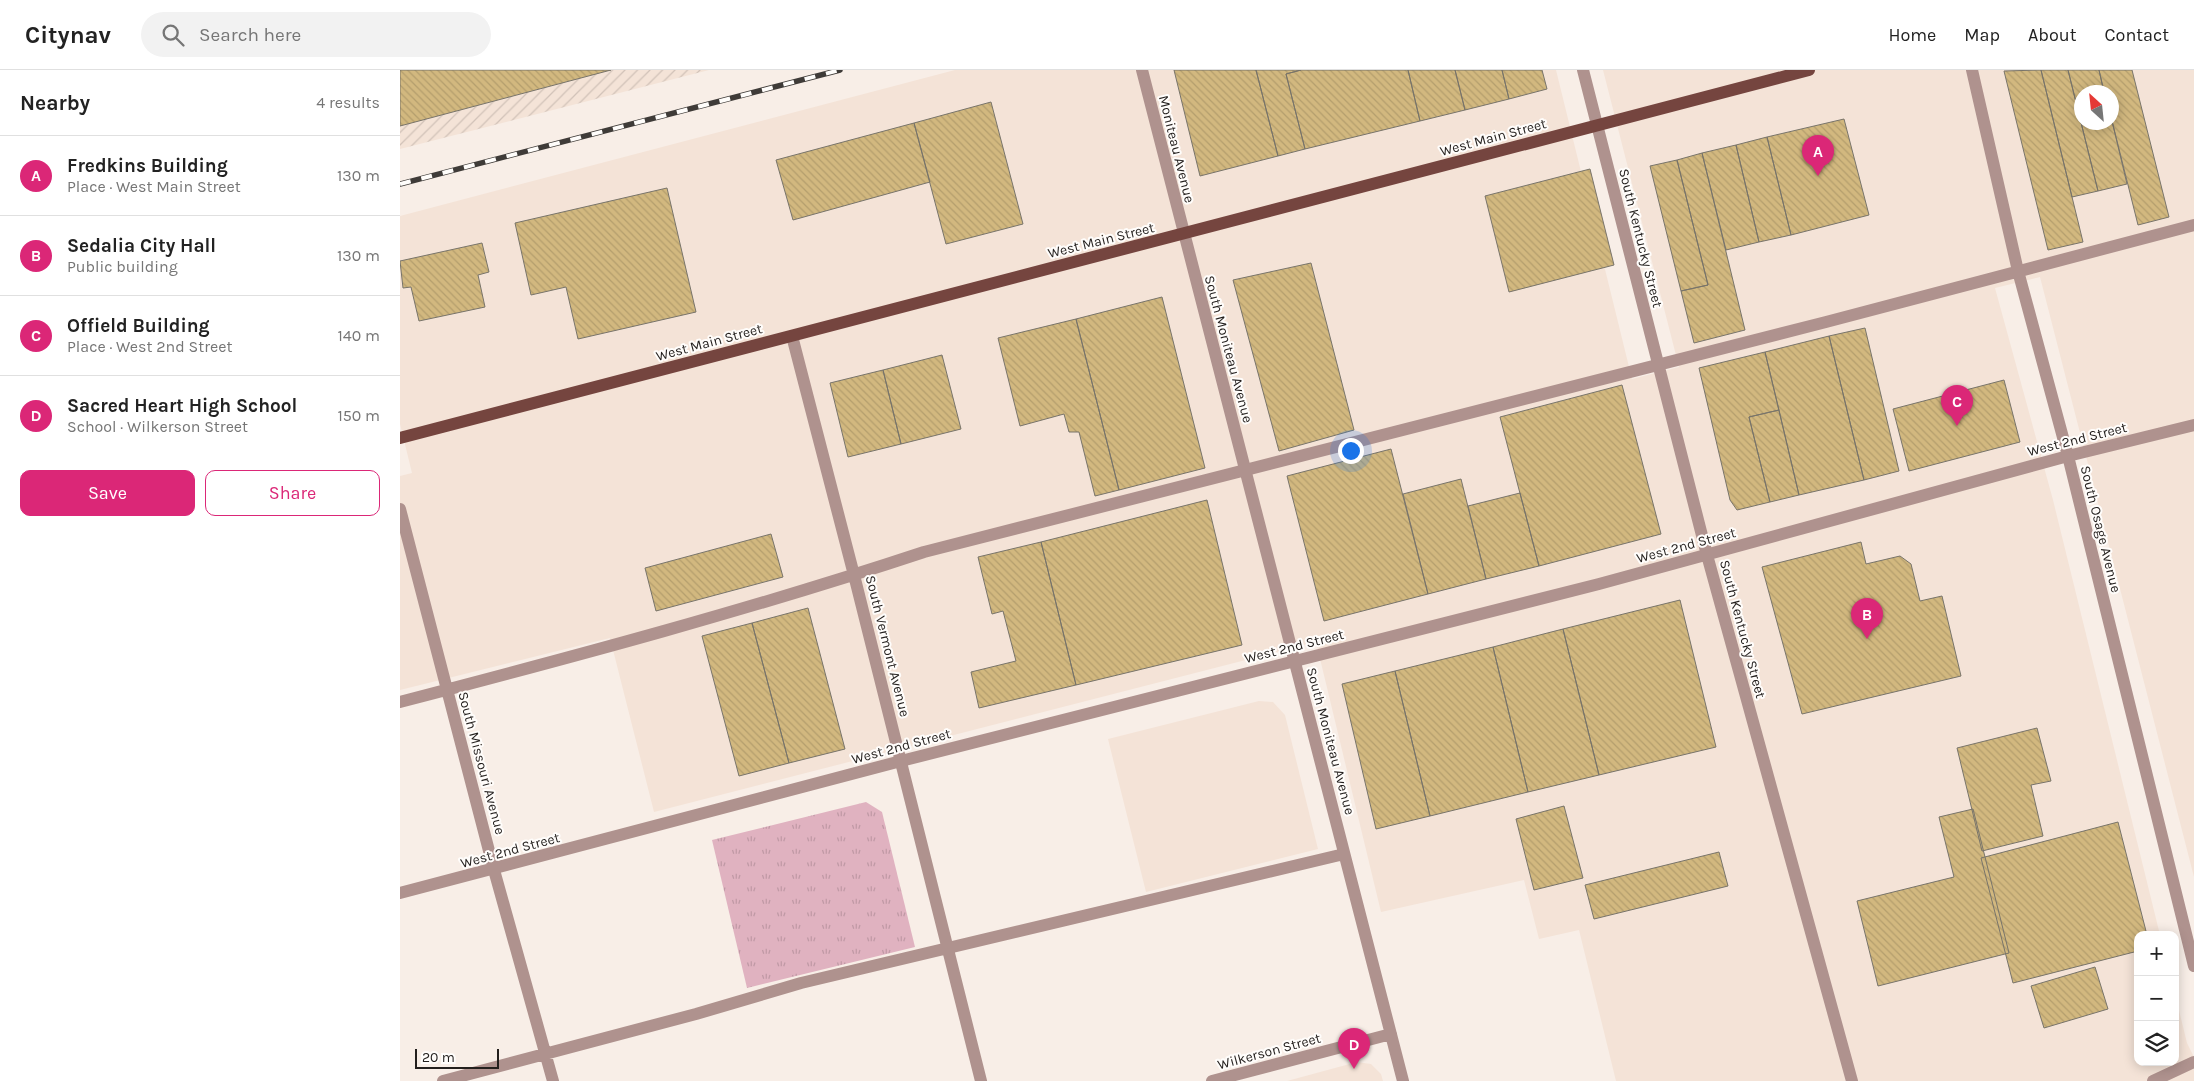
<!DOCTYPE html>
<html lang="en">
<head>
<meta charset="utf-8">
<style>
	:root { --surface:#fff; --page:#f2f2f2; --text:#222; --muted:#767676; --line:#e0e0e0; --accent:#db2777 }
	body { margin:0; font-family:Karla,sans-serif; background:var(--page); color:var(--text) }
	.controls { position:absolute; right:15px; bottom:15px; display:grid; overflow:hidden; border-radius:10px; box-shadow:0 2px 12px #0003 }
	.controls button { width:45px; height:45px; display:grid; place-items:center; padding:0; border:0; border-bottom:1px solid var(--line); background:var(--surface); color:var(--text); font:25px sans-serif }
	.compass { position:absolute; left:1674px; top:15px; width:45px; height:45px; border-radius:50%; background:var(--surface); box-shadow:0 2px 12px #0003; rotate:333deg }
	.scale { position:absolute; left:15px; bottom:12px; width:84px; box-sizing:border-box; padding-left:5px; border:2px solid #231f1d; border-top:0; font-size:14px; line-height:18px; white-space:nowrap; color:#231f1d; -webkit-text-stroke:4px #fffdfb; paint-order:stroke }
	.you { position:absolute; left:950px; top:380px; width:18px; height:18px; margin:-12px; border:4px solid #fff; border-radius:50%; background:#1a73e8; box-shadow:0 0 0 8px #1a73e833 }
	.badge { display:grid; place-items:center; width:32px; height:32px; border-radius:50%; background:var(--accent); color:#fff; font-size:16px; font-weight:700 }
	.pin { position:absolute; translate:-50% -41px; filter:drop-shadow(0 1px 2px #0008) }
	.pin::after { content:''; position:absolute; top:26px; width:18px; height:15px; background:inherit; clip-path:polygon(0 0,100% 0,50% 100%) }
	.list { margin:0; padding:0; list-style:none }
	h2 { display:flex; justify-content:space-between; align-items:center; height:65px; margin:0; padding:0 20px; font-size:21px }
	h2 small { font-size:16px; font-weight:400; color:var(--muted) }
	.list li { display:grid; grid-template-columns:32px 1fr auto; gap:15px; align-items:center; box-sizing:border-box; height:80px; padding:0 20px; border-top:1px solid var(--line) }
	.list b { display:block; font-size:19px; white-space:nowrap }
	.list p { margin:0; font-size:16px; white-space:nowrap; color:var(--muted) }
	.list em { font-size:16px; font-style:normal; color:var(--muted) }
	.actions { display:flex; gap:10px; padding:15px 20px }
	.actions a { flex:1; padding:11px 0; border:1px solid var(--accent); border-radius:10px; text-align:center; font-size:18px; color:var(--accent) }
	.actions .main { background:var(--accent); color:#fff }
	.icon { flex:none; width:28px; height:28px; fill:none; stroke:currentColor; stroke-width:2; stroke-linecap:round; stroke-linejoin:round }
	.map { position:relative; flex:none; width:1794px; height:1011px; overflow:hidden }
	header { display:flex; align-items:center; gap:30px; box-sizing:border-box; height:70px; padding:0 25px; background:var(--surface); border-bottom:1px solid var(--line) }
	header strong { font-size:24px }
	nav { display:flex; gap:28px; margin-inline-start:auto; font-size:18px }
	.search { width:350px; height:45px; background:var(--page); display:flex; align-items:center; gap:12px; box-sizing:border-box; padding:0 18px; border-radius:28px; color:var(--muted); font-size:19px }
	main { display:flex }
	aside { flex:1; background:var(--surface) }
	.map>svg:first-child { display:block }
</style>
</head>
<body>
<header>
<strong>Citynav</strong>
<div class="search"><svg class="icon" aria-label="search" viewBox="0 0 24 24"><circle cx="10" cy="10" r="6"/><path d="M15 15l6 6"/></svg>Search here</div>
<nav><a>Home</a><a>Map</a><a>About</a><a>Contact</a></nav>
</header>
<main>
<aside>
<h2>Nearby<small>4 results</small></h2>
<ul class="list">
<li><span class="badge">A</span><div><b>Fredkins Building</b><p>Place · West Main Street</p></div><em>130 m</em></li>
<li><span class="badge">B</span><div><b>Sedalia City Hall</b><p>Public building</p></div><em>130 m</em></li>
<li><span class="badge">C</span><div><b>Offield Building</b><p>Place · West 2nd Street</p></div><em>140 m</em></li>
<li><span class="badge">D</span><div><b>Sacred Heart High School</b><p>School · Wilkerson Street</p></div><em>150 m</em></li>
</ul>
<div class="actions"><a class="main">Save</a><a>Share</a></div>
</aside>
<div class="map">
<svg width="1794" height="1011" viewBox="0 0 1794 1011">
	<defs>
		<pattern id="industrial-furrows" width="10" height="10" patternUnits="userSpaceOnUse" patternTransform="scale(1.25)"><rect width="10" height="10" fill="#f4e3d7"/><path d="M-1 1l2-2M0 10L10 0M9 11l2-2" fill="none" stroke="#d1c2b8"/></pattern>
		<pattern id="grass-tufts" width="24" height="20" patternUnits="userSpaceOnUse" patternTransform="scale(1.25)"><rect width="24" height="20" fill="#e0b2c0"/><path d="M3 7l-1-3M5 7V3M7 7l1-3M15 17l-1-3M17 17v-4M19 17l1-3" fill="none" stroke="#c099a5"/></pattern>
		<pattern id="building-back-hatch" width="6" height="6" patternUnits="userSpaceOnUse" patternTransform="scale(1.25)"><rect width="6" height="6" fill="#d2b87f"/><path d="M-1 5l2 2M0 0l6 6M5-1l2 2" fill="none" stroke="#b49e6d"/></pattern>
	</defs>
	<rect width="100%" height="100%" fill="#f8eee7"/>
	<path fill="#f4e3d7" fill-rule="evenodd" d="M555,0H1156L1232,309L1279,297L1203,0H1794V807L1640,207L1595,218L1653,430L1760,865H1738V992H1775V924L1787,973L1794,987V1011H1216L1179,860L1139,869L1124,810L981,842L916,572L254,742L210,568L0,620V406L12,403L0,354V146ZM1682,22H1712V52H1682Z
		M859,631L873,632L885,645L918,779L746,822L708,669Z
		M957,992L971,994L981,1004L983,1011H887Z"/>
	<path fill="url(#industrial-furrows)" d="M0,0H309L0,79Z"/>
	<path fill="url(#grass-tufts)" d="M466,732L482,742L515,877L347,918L312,770Z"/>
	<path fill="url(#building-back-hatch)" stroke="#78746a" d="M0,0H211L0,56Z
		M774,0H856L878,86L800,106Z
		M856,0H901L886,4L905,79L878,86Z
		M901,0H1008L1020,51L905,79L886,4Z
		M1008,0H1055L1065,40L1020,51Z
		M1055,0H1102L1109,29L1065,40Z
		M1102,0H1142L1147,19L1109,29Z
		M1641,0L1683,172L1648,180L1604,1Z
		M1641,0H1668L1698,121L1672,127Z
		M1668,0H1699L1704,22H1682V52L1712,51L1727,114L1698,121Z
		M1699,0H1732L1769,147L1738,155L1712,51V22H1704Z
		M591,32L623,154L546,174L514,53Z
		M1444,49L1469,145L1391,165L1367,67Z
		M514,53L530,112L393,150L376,90Z
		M1367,67L1391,165L1359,172L1336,75Z
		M1336,75L1359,172L1326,180L1302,83Z
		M1302,83L1345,260L1294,273L1281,221L1308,215L1277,90Z
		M1277,90L1308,215L1281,221L1250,96Z
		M1190,99L1214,195L1109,222L1085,126Z
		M267,118L296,242L178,269L166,217L131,225L115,153Z
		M82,173L89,202L78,205L85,237L19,251L11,217L3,218L0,191Z
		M911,193L954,360L879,381L833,210Z
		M762,227L805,398L719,420L676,249Z
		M676,249L719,420L695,426L679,362H669L664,344L620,356L598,268Z
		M1465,258L1499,401L1464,410L1429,266Z
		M1429,266L1464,410L1399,425L1365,282Z
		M1365,282L1379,340L1349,347L1370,432L1337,440L1330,430L1299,298Z
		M542,285L561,359L501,374L483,300Z
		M483,300L501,374L448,387L430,313Z
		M1604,310L1620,372L1509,401L1493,339Z
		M1222,315L1261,464L1139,496L1100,347Z
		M1379,340L1399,425L1370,432L1349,347Z
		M991,379L1028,524L924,551L887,406Z
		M1061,409L1086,509L1028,524L1003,424Z
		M1120,423L1139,496L1086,509L1068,436Z
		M807,430L842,575L676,615L641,472Z
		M371,464L383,507L256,541L245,498Z
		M641,472L676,615L579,638L571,602L616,591L603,541L592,544L578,487Z
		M1461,472L1466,494L1500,486L1511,494L1520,531L1542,526L1561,606L1402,644L1362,497Z
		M1280,530L1316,677L1199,705L1163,559Z
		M408,538L445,679L389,693L352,553Z
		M352,553L389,693L339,706L302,566Z
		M1163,559L1199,705L1128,722L1093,577Z
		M1093,577L1128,722L1030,746L995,601Z
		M995,601L1030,746L976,759L942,614Z
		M1637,658L1651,711L1631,715L1643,766L1582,781L1557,678Z
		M1164,736L1183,808L1134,820L1116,749Z
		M1573,739L1609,883L1478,916L1457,831L1554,807L1539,747Z
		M1718,752L1747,865H1738V881L1613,913L1581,788Z
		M1319,782L1328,816L1194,849L1185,815Z
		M1695,897L1708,939L1644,958L1631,916Z"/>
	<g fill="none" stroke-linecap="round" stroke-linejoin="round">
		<path stroke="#af928e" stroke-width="12" d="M742,0L1003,1011
			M1183,0L1307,485L1452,1011
			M1572,0L1618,201L1668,386L1794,896
			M392,266L454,505L581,1011
			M0,439L94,800L153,1011
			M0,632C176,586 352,539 524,482L1426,252L1794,155
			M0,823L501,691L1199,514L1668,386L1794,355
			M43,1011L296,944L401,913L944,784
			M812,1011L991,964
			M1753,1011L1794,992"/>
		<path stroke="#75453f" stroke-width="12" d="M0,368L1409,0"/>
		<g stroke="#3f3b38" stroke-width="5.5">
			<path id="rail" d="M0,114L440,0"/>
		</g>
		<use href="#rail" stroke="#fffdfb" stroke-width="4" stroke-dasharray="11" stroke-linecap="butt"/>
	</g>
	<g text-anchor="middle" stroke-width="4" stroke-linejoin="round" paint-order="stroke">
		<g font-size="14" fill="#231f1d" stroke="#fffdfb">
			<text transform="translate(1093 67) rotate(-15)" y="5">West Main Street</text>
			<text transform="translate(777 79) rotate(76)" y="5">Moniteau Avenue</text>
			<text transform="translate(1241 168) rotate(76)" y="5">South Kentucky Street</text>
			<text transform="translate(701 170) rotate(-14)" y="5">West Main Street</text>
			<text transform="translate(309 272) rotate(-15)" y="5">West Main Street</text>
			<text transform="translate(829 279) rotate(75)" y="5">South Moniteau Avenue</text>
			<text transform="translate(1677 369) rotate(-14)" y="5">West 2nd Street</text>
			<text transform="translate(1701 459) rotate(76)" y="5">South Osage Avenue</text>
			<text transform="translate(1286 475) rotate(-15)" y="5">West 2nd Street</text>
			<text transform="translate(1343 559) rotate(75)" y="5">South Kentucky Street</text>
			<text transform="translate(488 576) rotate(76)" y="5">South Vermont Avenue</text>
			<text transform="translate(894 576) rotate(-14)" y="5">West 2nd Street</text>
			<text transform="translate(931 671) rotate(75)" y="5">South Moniteau Avenue</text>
			<text transform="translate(501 676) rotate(-15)" y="5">West 2nd Street</text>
			<text transform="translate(82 693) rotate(75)" y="5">South Missouri Avenue</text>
			<text transform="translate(110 780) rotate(-15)" y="5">West 2nd Street</text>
			<text transform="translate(869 981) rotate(-15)" y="5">Wilkerson Street</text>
		</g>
	</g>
</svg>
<div class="controls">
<button>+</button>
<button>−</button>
<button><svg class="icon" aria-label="layers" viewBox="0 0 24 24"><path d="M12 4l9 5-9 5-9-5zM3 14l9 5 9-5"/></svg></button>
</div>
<svg class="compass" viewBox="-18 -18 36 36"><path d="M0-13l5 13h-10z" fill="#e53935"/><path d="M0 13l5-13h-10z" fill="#767676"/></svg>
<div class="scale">20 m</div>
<div class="you"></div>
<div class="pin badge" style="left:1418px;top:106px">A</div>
<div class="pin badge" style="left:1467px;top:569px">B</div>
<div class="pin badge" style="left:1557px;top:356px">C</div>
<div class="pin badge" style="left:954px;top:999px">D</div>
</div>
</main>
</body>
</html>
